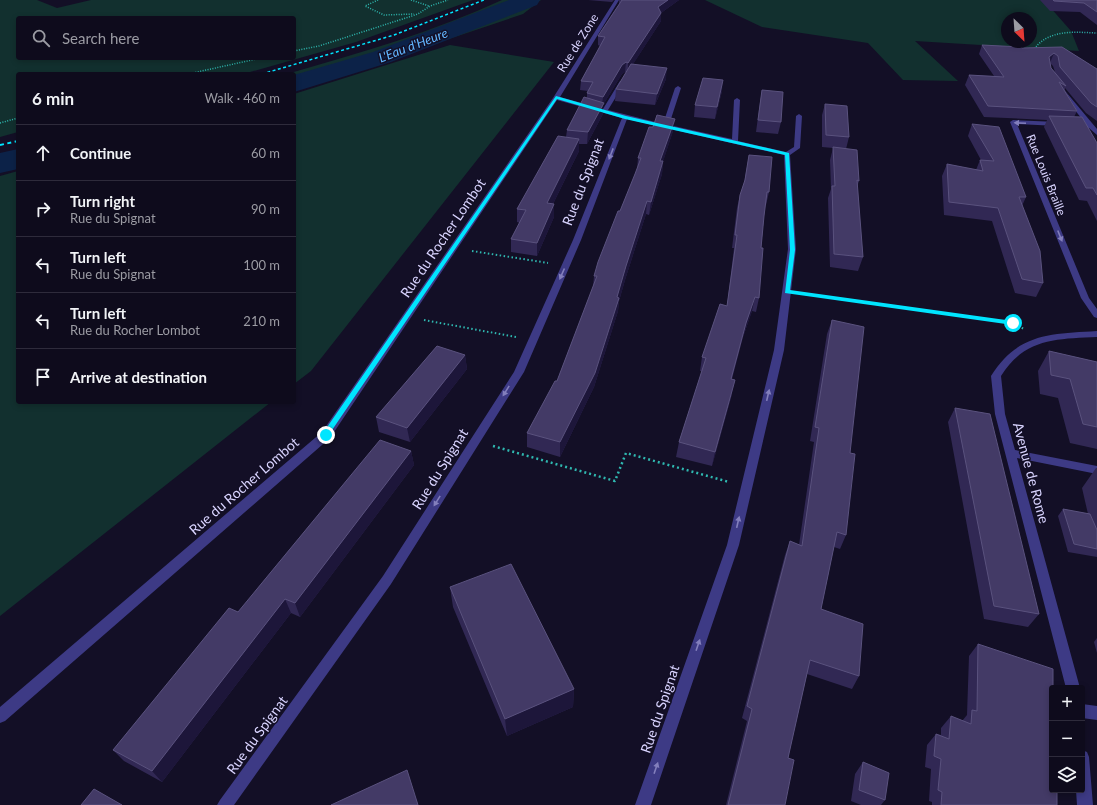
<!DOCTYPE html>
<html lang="en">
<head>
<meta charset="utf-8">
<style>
	:root { --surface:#0e0b1c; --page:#1c1929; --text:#f1f3f6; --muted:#9b9ba3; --line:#2e2b3b }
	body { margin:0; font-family:Lato,sans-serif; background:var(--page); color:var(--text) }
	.controls { position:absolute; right:12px; bottom:12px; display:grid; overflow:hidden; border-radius:4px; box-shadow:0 2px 6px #0003 }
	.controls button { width:36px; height:36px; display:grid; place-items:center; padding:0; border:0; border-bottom:1px solid var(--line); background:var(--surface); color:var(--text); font:20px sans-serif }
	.compass { position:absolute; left:1001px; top:12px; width:36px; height:36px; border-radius:50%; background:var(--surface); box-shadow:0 2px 6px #0003; rotate:155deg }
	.stop { position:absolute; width:12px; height:12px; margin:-9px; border:3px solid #00e5ff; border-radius:50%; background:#fff }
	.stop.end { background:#00e5ff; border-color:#fff; box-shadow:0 1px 4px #0008 }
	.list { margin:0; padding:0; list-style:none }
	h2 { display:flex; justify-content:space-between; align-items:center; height:52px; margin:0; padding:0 16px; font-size:17px }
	h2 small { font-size:13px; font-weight:400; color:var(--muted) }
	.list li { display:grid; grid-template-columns:26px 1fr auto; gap:12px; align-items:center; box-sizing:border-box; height:56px; padding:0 16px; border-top:1px solid var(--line) }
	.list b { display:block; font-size:15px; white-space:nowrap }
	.list p { margin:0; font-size:13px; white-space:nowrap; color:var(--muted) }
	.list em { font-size:13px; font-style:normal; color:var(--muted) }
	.icon { flex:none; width:22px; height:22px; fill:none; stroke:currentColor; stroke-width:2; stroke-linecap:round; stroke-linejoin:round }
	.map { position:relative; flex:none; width:1097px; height:805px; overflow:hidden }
	.search { position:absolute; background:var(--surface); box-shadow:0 2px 6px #0003; left:16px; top:16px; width:280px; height:44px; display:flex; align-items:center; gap:10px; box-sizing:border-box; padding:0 14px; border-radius:4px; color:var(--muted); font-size:15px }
	.panel { position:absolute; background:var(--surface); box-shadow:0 2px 6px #0003; left:16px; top:72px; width:280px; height:332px; border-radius:4px }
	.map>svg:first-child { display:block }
</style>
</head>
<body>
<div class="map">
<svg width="1097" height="805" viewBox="0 0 1097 805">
	<rect width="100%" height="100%" fill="#130f26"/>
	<path fill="#12302f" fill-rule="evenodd" d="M0,0H37L57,8L91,0H473L356,42L243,74H18V132L0,137ZM18,18H294V58H18Z
		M502,0H541L523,14L446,40L362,59L294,79V74H287C360,53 433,32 502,0Z
		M705,0H1080L1049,6L1071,31L1079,51L915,41L958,81L903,80L868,43L762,27ZM1007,18H1031V42H1007Z
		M450,45L554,62L311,371L294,384V94Z
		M18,171V402H271L0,616V176Z"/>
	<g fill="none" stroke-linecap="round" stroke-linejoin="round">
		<path fill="#0c2248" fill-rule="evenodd" d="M509,0H540L537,5L391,62L294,92V75L373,52Z
			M18,149V169L0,173V153Z"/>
		<path stroke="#2fb8b0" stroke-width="1.5" stroke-dasharray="1 1.5" stroke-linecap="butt" d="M378,0L365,6L384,15L414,14
			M411,0L429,6
			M294,51L319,46L418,14L430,6L448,0
			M1033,51C1047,29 1073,32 1097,33
			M188,74L261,58
			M0,123L18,118"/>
		<path stroke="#2fb8b0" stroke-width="2" stroke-dasharray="1.5 2.5" stroke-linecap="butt" d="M472,251L548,263
			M805,294L1013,323L1024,329
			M424,320L516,337"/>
		<path stroke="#2fb8b0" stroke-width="2.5" stroke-dasharray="2 3" stroke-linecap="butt" d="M493,446L615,481L626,453L729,482"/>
		<path fill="#3d3a85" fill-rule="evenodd" d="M615,0H619L560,97L603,109L620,81H624L625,82L608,110L663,124L675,88L678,86L681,88L669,125L732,139L734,100L737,98L740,100L738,141L786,152L794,147L796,116L799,114L802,116L800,148L790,155L796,249L784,350L739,545L651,805H635L727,545L774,350L788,249L784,155L627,119L581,240L524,372L391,584L234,805H217L220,800L383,576L514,372L573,240L622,118L557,100L330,438L5,721L0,723V707L322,432L553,98Z
			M1062,92H1066L1097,129V135L1089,128L1072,126L1071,125L1074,123L1086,124L1062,94Z
			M1013,120L1058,122L1061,124L1058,126L1017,124L1089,298L1097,309V318L1094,317L1081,298L1010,122Z
			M1097,331V337C1056,339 1025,338 1001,376L1005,414L1015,450L1097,466V474L1017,458L1080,688H1066L995,414L991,376C1018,333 1050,334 1097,331Z
			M1082,704L1097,706V720L1082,718Z
			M1082,750L1087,752L1089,757L1093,805H1077L1076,790H1082Z"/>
		<path stroke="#00e5ff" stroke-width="1.5" stroke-dasharray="3 2.5" stroke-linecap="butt" d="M262,74L394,35L484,0"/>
		<path stroke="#00e5ff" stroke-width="2" stroke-dasharray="4 3.5" stroke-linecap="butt" d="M0,145L18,141"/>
	</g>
	<path fill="#312854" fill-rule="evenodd" d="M588,0H614L612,2Z
		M619,0H679L661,13V21L633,64L666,79L655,105L615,101L616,89L626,72H625L622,74L603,105V114L587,144H579V151L553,204L554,217L537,256L511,252V239L520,223L517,222V209L566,137L567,130L587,98V93L588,91L580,90L581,81L600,46L598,45V36L620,3H619Z
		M1040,0H1097V25L1080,12L1050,11Z
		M982,45L1022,48L1062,47L1097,69V121L1086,113L1065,88V90L1077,111L1074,117L1097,143V221L1087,201L1079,200L1044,127L1047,120L984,117L965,85L969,75L994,76L979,54ZM1050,63L1053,66L1055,72L1051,68Z
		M762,90L781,122L778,134L756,132L760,102Z
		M722,91L715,119L694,117L695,105Z
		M825,104L849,137L846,149L859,181L857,187L863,257L858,271L830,267L828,198L831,189L830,160L833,148L822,147V115Z
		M972,124L1026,197L1022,206L1043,283L1036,297L1015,293L992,221L944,215L942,176L947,164L976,170L980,160H981L968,136Z
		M673,131L663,161L662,174L649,215L646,214L625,280L619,301L618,311L594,387L560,457L527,447V433L557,381L593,287L594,276L637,169L638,158Z
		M749,155L769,192L766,205H765L764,216L761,248L759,298L756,312L752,311L743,337L732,379V394L712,466L676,457L679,442L702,371H700L702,357L727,306L734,248H732L737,208L740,195L744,183Z
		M832,320L850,453L846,535L840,549L834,547L821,609L859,676L852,689L807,674L788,758L785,805H726L747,721L742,718L785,555L790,541L799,545L814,442L810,441L827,334Z
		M1049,351L1097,362V449L1070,443L1058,398L1040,394L1038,371Z
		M465,355L467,369L410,442L379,432L376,417Z
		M955,408L1039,614L1028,627L984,619L948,422Z
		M411,451L414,465L300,617L291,613L162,782L124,761L113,750L238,612Z
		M1096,468H1097V557L1068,552L1058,516L1063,509L1088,514L1082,488Z
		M450,587L574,689L573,707L507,736L453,607Z
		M1097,638V653L1094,642Z
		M978,644L1057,805H932V802L929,801L931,769L925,767L927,745L936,734L941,735V728L951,716L962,721L967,715L969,656Z
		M863,762L885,800L881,805H861L851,801L855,774Z"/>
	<path fill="#1d163a" d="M668,0H679L661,13V21L628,72V63L658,7Z
		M1054,53L1050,63L1049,57Z
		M626,62L625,72L622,74L603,105V114L587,144L588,132L602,105L603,97L622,65Z
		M667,68L666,79L655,105L657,94Z
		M723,80L722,91L715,119L717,107Z
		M675,119L673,131L659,174L660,161Z
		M579,139V151L547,216V203Z
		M663,161L662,174L649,215L651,202Z
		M647,201L646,214L625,280L619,301L618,311L594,387L560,457V442L617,297L626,266Z
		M554,204V217L537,256V243Z
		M755,297L752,311L743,337L728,393L746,323Z
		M465,355L467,369L410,442L407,428Z
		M735,380L732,394L712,466L715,452Z
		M411,451L414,465L300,617L295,603Z
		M285,599L291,613L162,782L152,771Z
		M574,689L573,707L507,736L505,719Z"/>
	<path fill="#433a66" stroke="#5a527e" d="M622,0H668L658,7L661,13L628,63L626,62L622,65L603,97L587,93L593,82L581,81L605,37L598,36Z
		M1053,0H1097V12L1084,3L1054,1Z
		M982,45L1021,47L1022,48L1062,47L1097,69V107L1091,103L1060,67L1058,56L1054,53L1049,57L1051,68L1066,86L1059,82L1077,111L988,106L969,75L1004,77Z
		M631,64L667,68L657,94L616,89Z
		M703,78L723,80L717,107L695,105Z
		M762,90L783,92L781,122L758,120Z
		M584,97L604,103L588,132L567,130Z
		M825,104L847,106L849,137L826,135Z
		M657,115L675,119L660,161H663L651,202L647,201L626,266L617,297L619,298L595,373L560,442L527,433L555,381H557L597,276H594L598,262L618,211H620L635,174L641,158H638L649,127H653Z
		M1049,116L1082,117L1097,143V195L1093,188H1086Z
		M972,124L999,127L1026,197H1019L1040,251L1043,283L1022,279L998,208L949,202L947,164L983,171L980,160L994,161Z
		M558,136L579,139L547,203L554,204L537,243L511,239L526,210L517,209Z
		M833,147L857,150L859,181L857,180L863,257L834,254L832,186H835Z
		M749,155L772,157L769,192H767L764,216L761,248H763L759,298L755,297L746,323L731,379L735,380L715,452L679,442L706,358L702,357L720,304L727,306L737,235H735L740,195L745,180Z
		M832,320L864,327L850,453L855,454L846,535L837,532L821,609L863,624L859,676L810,660L788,758L794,760L785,805H728L752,709L747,706L790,541L802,546L819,428L815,427Z
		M437,346L465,355L407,428L376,417Z
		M1049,351L1097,362V427L1083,424L1070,379L1051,375Z
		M955,408L990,414L1039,614L994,606Z
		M380,440L411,451L295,603L285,599L152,771L113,750L229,608L238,612Z
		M1063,509L1090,514L1097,530V549L1074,544Z
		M511,564L574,689L505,719L450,587Z
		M978,644L1053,669V688H1052V790H1057V805H941L942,792L938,790L941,759L934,756L936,734L949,739L951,716L971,724L972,710L977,711Z
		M863,762L889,773L885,800L859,790Z
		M407,770L418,805H331Z
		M94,789L122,805H81Z"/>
	<defs><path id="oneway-solid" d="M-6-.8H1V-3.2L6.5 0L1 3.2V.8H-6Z"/></defs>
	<g fill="#837fbc">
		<use href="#oneway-solid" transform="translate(1020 123) rotate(-178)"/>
		<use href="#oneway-solid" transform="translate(611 154) rotate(111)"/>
		<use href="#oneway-solid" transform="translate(1060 236) rotate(68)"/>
		<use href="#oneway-solid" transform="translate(562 274) rotate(114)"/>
		<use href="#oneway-solid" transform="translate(506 391) rotate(122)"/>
		<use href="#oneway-solid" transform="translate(768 395) rotate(-77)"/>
		<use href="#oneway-solid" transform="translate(437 501) rotate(122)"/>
		<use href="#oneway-solid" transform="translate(738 522) rotate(-77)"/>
		<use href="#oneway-solid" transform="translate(698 645) rotate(-71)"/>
		<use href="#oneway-solid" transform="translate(656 768) rotate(-71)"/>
	</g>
	<path fill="#00e5ff" d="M556,96L626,116L789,153L795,250L790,290L1013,321L1016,323L1013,325L785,293L790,250L785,155L625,119L557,99L328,436H323V433Z"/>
	<g text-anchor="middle" stroke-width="3" stroke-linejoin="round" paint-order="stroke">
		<g font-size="12" fill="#d9d4ff" stroke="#130f26">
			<text transform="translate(578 43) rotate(-58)" y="4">Rue de Zone</text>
			<text transform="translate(1046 175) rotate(68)" y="4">Rue Louis Braille</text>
		</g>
		<g font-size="13" font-style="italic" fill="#62b6ff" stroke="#130f26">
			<text transform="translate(413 45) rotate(-21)" y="5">L'Eau d'Heure</text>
		</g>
		<g font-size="14" fill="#d9d4ff" stroke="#130f26">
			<text transform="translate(583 182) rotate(-69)" y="5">Rue du Spignat</text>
			<text transform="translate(443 238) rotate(-56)" y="5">Rue du Rocher Lombot</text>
			<text transform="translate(440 469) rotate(-58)" y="5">Rue du Spignat</text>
			<text transform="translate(1031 473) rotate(75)" y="5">Avenue de Rome</text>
			<text transform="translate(244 486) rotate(-41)" y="5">Rue du Rocher Lombot</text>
			<text transform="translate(660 709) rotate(-71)" y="5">Rue du Spignat</text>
			<text transform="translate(257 735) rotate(-54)" y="5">Rue du Spignat</text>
		</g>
	</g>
</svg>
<div class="controls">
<button>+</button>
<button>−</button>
<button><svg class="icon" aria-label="layers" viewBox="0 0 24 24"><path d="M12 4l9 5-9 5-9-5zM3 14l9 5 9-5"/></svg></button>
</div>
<svg class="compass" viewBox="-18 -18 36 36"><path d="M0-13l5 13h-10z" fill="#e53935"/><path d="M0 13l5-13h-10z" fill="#9b9ba3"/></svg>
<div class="stop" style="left:1013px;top:323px"></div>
<div class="stop end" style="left:326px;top:435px"></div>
<div class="search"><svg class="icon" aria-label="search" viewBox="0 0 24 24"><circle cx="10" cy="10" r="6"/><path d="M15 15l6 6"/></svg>Search here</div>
<section class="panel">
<h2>6 min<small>Walk · 460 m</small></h2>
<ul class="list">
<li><svg class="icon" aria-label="ahead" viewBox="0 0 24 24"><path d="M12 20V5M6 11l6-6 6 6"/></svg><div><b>Continue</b></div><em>60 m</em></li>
<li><svg class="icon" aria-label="right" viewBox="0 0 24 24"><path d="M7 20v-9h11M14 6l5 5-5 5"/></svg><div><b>Turn right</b><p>Rue du Spignat</p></div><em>90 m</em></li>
<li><svg class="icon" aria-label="left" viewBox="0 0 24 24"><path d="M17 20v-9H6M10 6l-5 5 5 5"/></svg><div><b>Turn left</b><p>Rue du Spignat</p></div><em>100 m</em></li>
<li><svg class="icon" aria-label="left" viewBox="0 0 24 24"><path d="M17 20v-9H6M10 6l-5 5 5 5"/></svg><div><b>Turn left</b><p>Rue du Rocher Lombot</p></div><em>210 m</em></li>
<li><svg class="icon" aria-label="arrive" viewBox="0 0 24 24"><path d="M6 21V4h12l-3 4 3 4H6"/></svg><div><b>Arrive at destination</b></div></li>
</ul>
</section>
</div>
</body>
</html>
